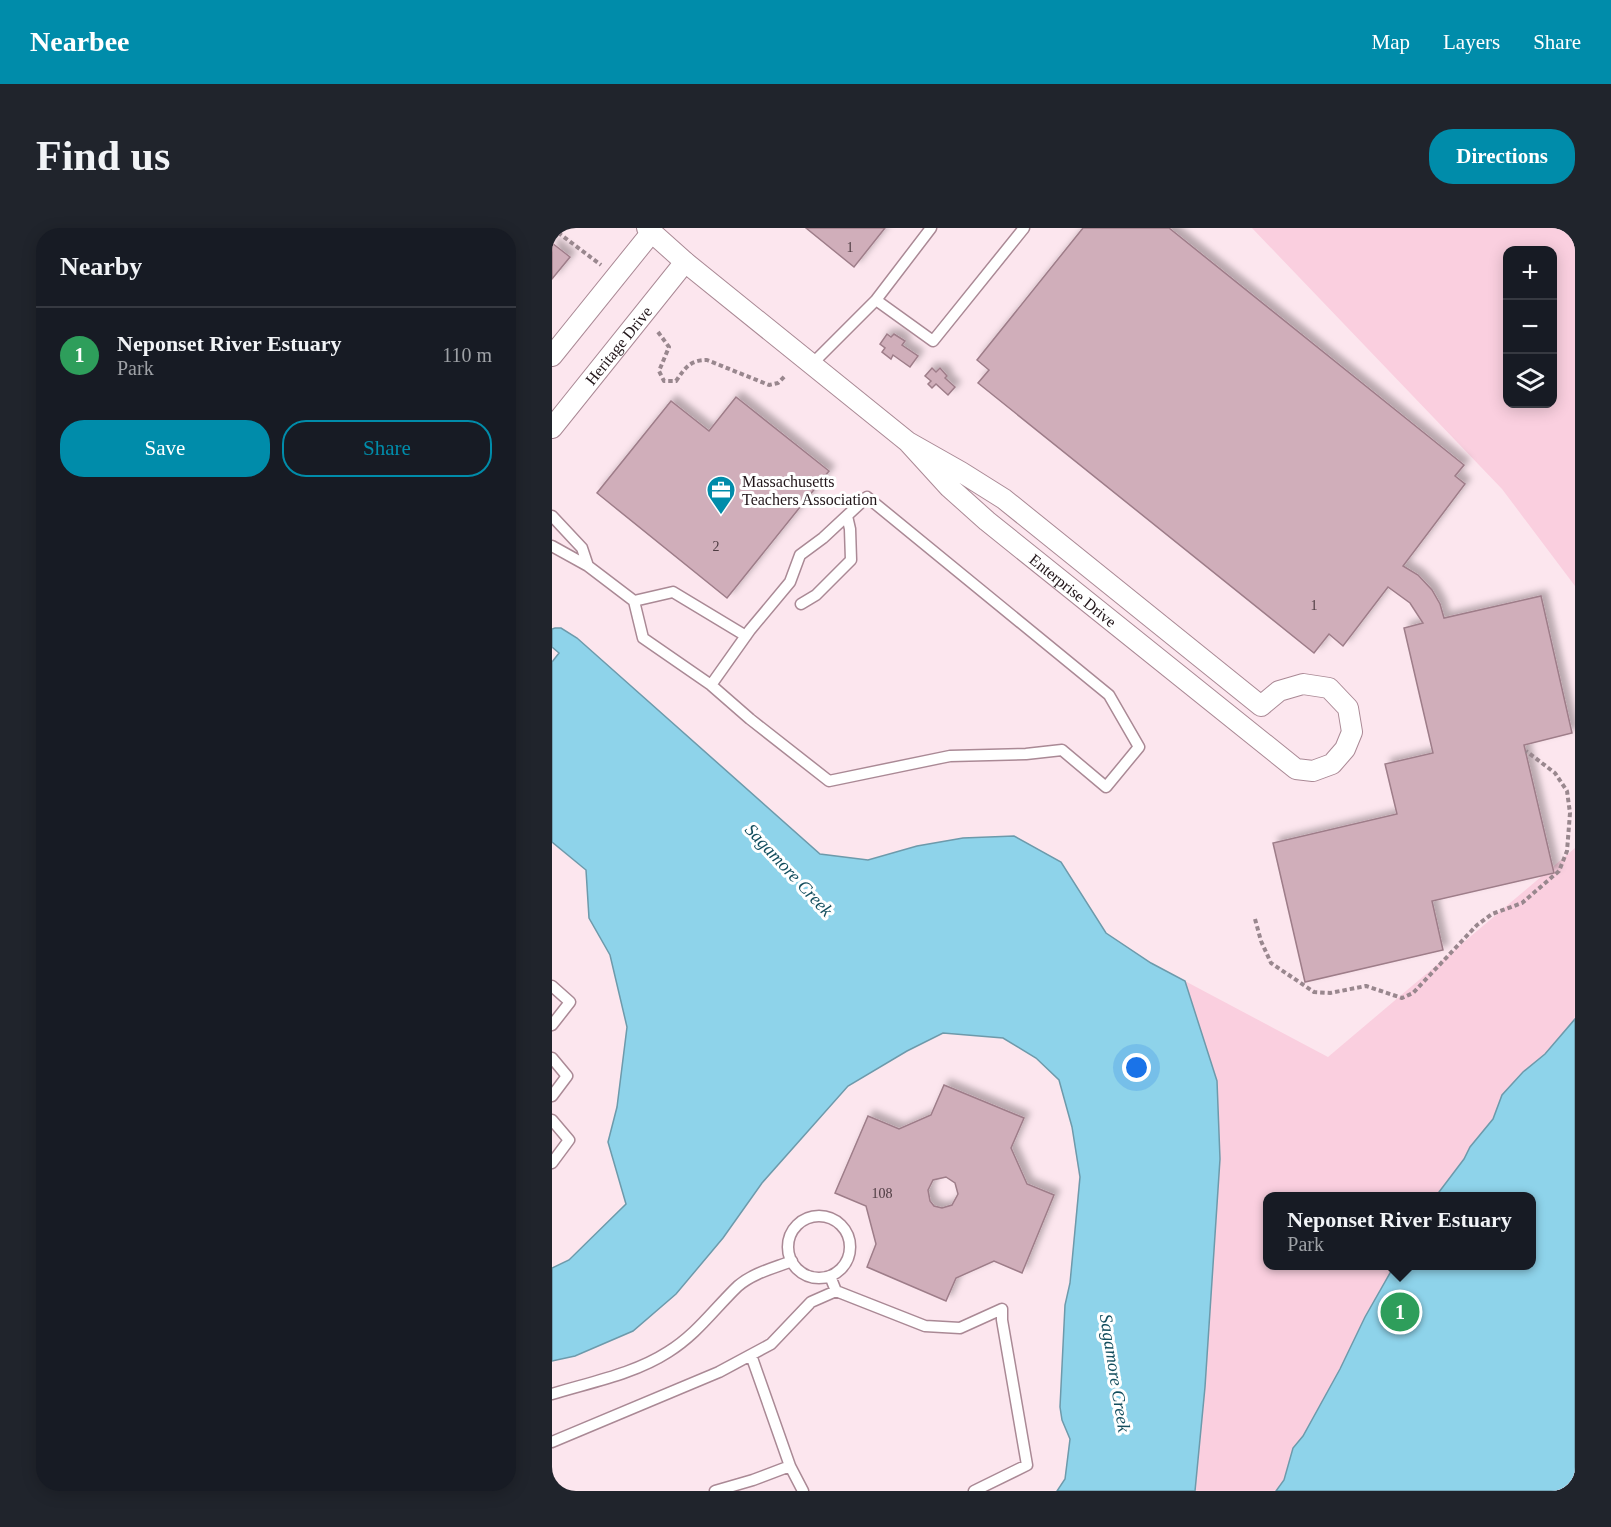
<!DOCTYPE html>
<html lang="en">
<head>
<meta charset="utf-8">
<style>
	:root { --surface:#171b24; --page:#20242c; --text:#f1f3f6; --muted:#9ea1a6; --line:#363941; --accent:#008caa }
	body { margin:0; font-family:"Times New Roman",serif; background:var(--page); color:var(--text) }
	.controls { position:absolute; right:18px; top:18px; display:grid; overflow:hidden; border-radius:12px; box-shadow:0 3px 15px #0003 }
	.controls button { width:54px; height:54px; display:grid; place-items:center; padding:0; border:0; border-bottom:2px solid var(--line); background:var(--surface); color:var(--text); font:30px sans-serif }
	.you { position:absolute; left:585px; top:840px; width:21px; height:21px; margin:-15px; border:4px solid #fff; border-radius:50%; background:#1a73e8; box-shadow:0 0 0 9px #1a73e833 }
	.badge { display:grid; place-items:center; width:39px; height:39px; border-radius:50%; background:var(--accent); color:#fff; font-size:20px; font-weight:700 }
	.pin { position:absolute; translate:-50% -50%; border:3px solid #fff; box-shadow:0 2px 6px #0006 }
	.popup { position:absolute; left:711px; top:964px; width:273px; height:78px; box-sizing:border-box; display:grid; place-content:center; border-radius:12px; background:var(--surface); filter:drop-shadow(0 2px 4px #0005); font-size:20px; white-space:nowrap; color:var(--muted) }
	.popup b { font-size:22px; color:var(--text) }
	.popup::after { content:''; position:absolute; left:50%; top:100%; margin-left:-12px; border:12px solid transparent; border-top-color:var(--surface) }
	.list { margin:0; padding:0; list-style:none }
	h2 { display:flex; justify-content:space-between; align-items:center; height:78px; margin:0; padding:0 24px; font-size:26px }
	h2 small { font-size:20px; font-weight:400; color:var(--muted) }
	.list li { display:grid; grid-template-columns:39px 1fr auto; gap:18px; align-items:center; box-sizing:border-box; height:96px; padding:0 24px; border-top:2px solid var(--line) }
	.list b { display:block; font-size:22px; white-space:nowrap }
	.list p { margin:0; font-size:20px; white-space:nowrap; color:var(--muted) }
	.list em { font-size:20px; font-style:normal; color:var(--muted) }
	.actions { display:flex; gap:12px; padding:18px 24px }
	.actions a { flex:1; padding:14px 0; border:2px solid var(--accent); border-radius:24px; text-align:center; font-size:21px; color:var(--accent) }
	.actions .main { background:var(--accent); color:#fff }
	.icon { flex:none; width:33px; height:33px; fill:none; stroke:currentColor; stroke-width:2; stroke-linecap:round; stroke-linejoin:round }
	.map { position:relative; flex:none; width:1023px; height:1263px; overflow:hidden; border-radius:24px }
	header { display:flex; align-items:center; gap:36px; box-sizing:border-box; height:84px; padding:0 30px; background:var(--accent); color:#fff }
	header strong { font-size:28px }
	nav { display:flex; gap:33px; margin-inline-start:auto; font-size:21px }
	.intro { display:flex; align-items:center; justify-content:space-between; box-sizing:border-box; height:144px; padding:0 36px }
	h1 { margin:0; font-size:42px }
	.button { padding:15px 27px; border-radius:24px; background:var(--accent); color:#fff; font-size:21px; font-weight:700 }
	main { display:flex; gap:36px; padding:0 36px }
	aside { flex:1; background:var(--surface); border-radius:24px; box-shadow:0 3px 15px #0003 }
	.map>svg:first-child { display:block }
</style>
</head>
<body>
<header>
<strong>Nearbee</strong>
<nav><a>Map</a><a>Layers</a><a>Share</a></nav>
</header>
<div class="intro"><h1>Find us</h1><a class="button">Directions</a></div>
<main>
<aside>
<h2>Nearby<small></small></h2>
<ul class="list">
<li><span class="badge" style="background:#2e9e5b">1</span><div><b>Neponset River Estuary</b><p>Park</p></div><em>110 m</em></li>
</ul>
<div class="actions"><a class="main">Save</a><a>Share</a></div>
</aside>
<div class="map">
<svg width="1023" height="1263" viewBox="0 0 1023 1263">
	<defs>
		<filter id="shadow"><feDropShadow dx="5.5" dy="-5.5" stdDeviation="3" flood-color="#0004"/></filter>
	</defs>
	<rect width="100%" height="100%" fill="#fce6ee"/>
	<path fill="#facfdf" fill-rule="evenodd" d="M700,0H1023V358L950,261ZM1000,22V176H956V22Z
		M3,400H9L25,410L268,626L316,632L365,618L411,610L462,608L509,634L554,705L599,735L776,829L1023,620V1263H505L513,1251L518,1211L510,1192L508,1179L513,1077L518,1055L527,949L520,899L507,852L484,830L451,810L391,805L355,823L296,858L210,955L171,1010L124,1066L81,1103L23,1128L0,1133V1040L17,1032L74,976L56,914L65,879L75,799L58,727L37,690L34,642L0,614V434L7,425L0,419V401ZM716,968H980V1038H716Z"/>
	<path fill="#8ed3ea" stroke="#6d9aab" stroke-width="1.5" d="M3,400H9L25,410L268,626L316,632L365,618L411,610L462,608L509,634L554,705L599,735L633,753L665,853L668,931L653,1159L643,1263H505L513,1251L518,1211L510,1192L508,1179L513,1077L518,1055L528,949L520,899L507,852L484,830L451,810L391,805L355,823L296,858L210,955L171,1010L124,1066L81,1103L23,1128L0,1133V1040L17,1032L74,976L56,914L65,879L75,799L58,727L37,690L34,642L0,614V434L7,425L0,419V401Z
		M1023,791V1263H724L732,1252L741,1220L751,1208L788,1141L813,1089L842,1038H980V968H884L912,931L918,919L941,891L950,867L971,844L993,826Z"/>
	<path fill="#d0aeba" stroke="#9e7d89" stroke-width="1.5" fill-rule="evenodd" filter="url(#shadow)" d="M254,0H333L302,39Z
		M531,0H617L912,237L903,248L913,256L851,338L866,347L880,362L888,376L892,390L989,368L1020,505L972,517L1002,645L880,673L891,722L753,754L721,615L845,586L833,536L881,525L852,400L871,395L858,375L836,359L791,418L777,406L762,425L426,155L437,142L425,132Z
		M0,15L18,29L0,51Z
		M335,106L339,109L342,106L353,113L350,117L366,128L358,139L341,127L339,131L330,124L333,120L328,116Z
		M380,140L384,144L388,140L395,148L393,150L403,159L396,167L384,156L380,160L376,156L379,153L373,148Z
		M184,169L277,243L175,370L45,265L119,173L157,203Z
		M392,857L472,890L459,920L475,956L502,967L470,1045L442,1033L404,1050L394,1073L315,1039L324,1016L314,978L283,965L316,888L347,901L379,887ZM394,949L403,955L406,966L400,977L390,980L382,978L378,973L376,962L381,952Z"/>
	<g fill="none" stroke-linecap="round" stroke-linejoin="round">
		<g stroke="#aa8995" stroke-width="13">
			<path id="lane" d="M324,72L379,0
				M260,136L324,72L381,113L472,0
				M0,288L30,320L36,338
				M0,318L36,338L82,373L91,410L159,457L198,491L277,553L398,528L474,526L510,522L554,559L587,519L557,467L315,269L271,310L248,327L238,354L198,402L159,457
				M82,373L121,364L194,408
				M249,376L264,367L299,332L298,301L295,288
				M0,758L18,774L0,797
				M0,830L15,848L0,868
				M0,892L17,912L0,935
				M236 1019a31 31 0 1 1 62 0a31 31 0 1 1-62 0Z
				M278,1048L284,1063L373,1098L408,1100L450,1081V1092L475,1237L422,1263
				M199,1127L238,1238
				M0,1166C39,1154 82,1146 116,1124C145,1106 162,1081 186,1058C201,1045 222,1040 240,1033
				M0,1214L167,1144L219,1116L259,1074L284,1063
				M163,1263L201,1252L238,1238L251,1263"/>
		</g>
		<g stroke="#aa8995" stroke-width="22">
			<g id="street">
				<path id="s1" d="M95,0L133,34L356,214L397,259L435,293L744,541L761,543L780,536L793,521L800,504L796,480L777,460L751,456L727,463L709,478L452,271L409,244L356,214"/>
				<path d="M0,128L99,5"/>
				<path id="s2" d="M0,200L133,34"/>
			</g>
		</g>
		<path stroke="#99878e" stroke-width="4" stroke-dasharray="4.5 3" stroke-linecap="butt" d="M0,0L49,37
			M106,104L117,119L107,143L112,153H124C133,140 138,132 155,132L217,157L226,155L233,148
			M703,691L709,713L719,735L762,764L778,765L814,758L850,770L861,765L925,697L940,686L970,675L1007,643L1015,623L1018,585L1015,563L1003,545L974,523"/>
		<use href="#lane" stroke="#fff" stroke-width="10"/>
		<use href="#street" stroke="#fff" stroke-width="20"/>
	</g>
	<defs>
		<g id="office-pin" transform="scale(1.5)"><path d="M0 17L-7.5 6A9.5 9.5 0 1 1 7.5 6Z" fill="#008caa" stroke="#fff"/><path d="M-6-3h4V-5.5h4V-3h4V5H-6ZM-1-4.5V-3h2v-1.5ZM-6 0V1H6V0Z" fill="#fff"/></g>
	</defs>
	<g fill-rule="evenodd">
		<use href="#office-pin" x="169" y="262"/>
	</g>
	<g text-anchor="middle" stroke-width="6" stroke-linejoin="round" paint-order="stroke">
		<g font-size="14" fill="#4d3b41">
			<text x="298" y="24">1</text>
			<text x="164" y="323">2</text>
			<text x="762" y="382">1</text>
			<text x="330" y="970">108</text>
		</g>
		<g font-size="16" fill="#211519" stroke="#fff">
			<text dy="6" stroke="none"><textPath href="#s2" startOffset="106">Heritage Drive</textPath></text>
			<text dy="6" stroke="none"><textPath href="#s1" startOffset="560">Enterprise Drive</textPath></text>
		</g>
		<g font-size="16" fill="#211519" stroke="#fff" text-anchor="start">
			<text x="190" y="259">Massachusetts<tspan x="190" dy="18">Teachers Association</tspan></text>
		</g>
		<g font-size="18" font-style="italic" fill="#124d5d" stroke="#fff">
			<text transform="translate(237 642) rotate(47)" y="6">Sagamore Creek</text>
			<text transform="translate(563 1145) rotate(81)" y="6">Sagamore Creek</text>
		</g>
	</g>
</svg>
<div class="controls">
<button>+</button>
<button>−</button>
<button><svg class="icon" aria-label="layers" viewBox="0 0 24 24"><path d="M12 4l9 5-9 5-9-5zM3 14l9 5 9-5"/></svg></button>
</div>
<div class="you"></div>
<div class="pin badge" style="left:848px;top:1084px;background:#2e9e5b">1</div>
<div class="popup"><b>Neponset River Estuary</b>Park</div>
</div>
</main>
</body>
</html>
